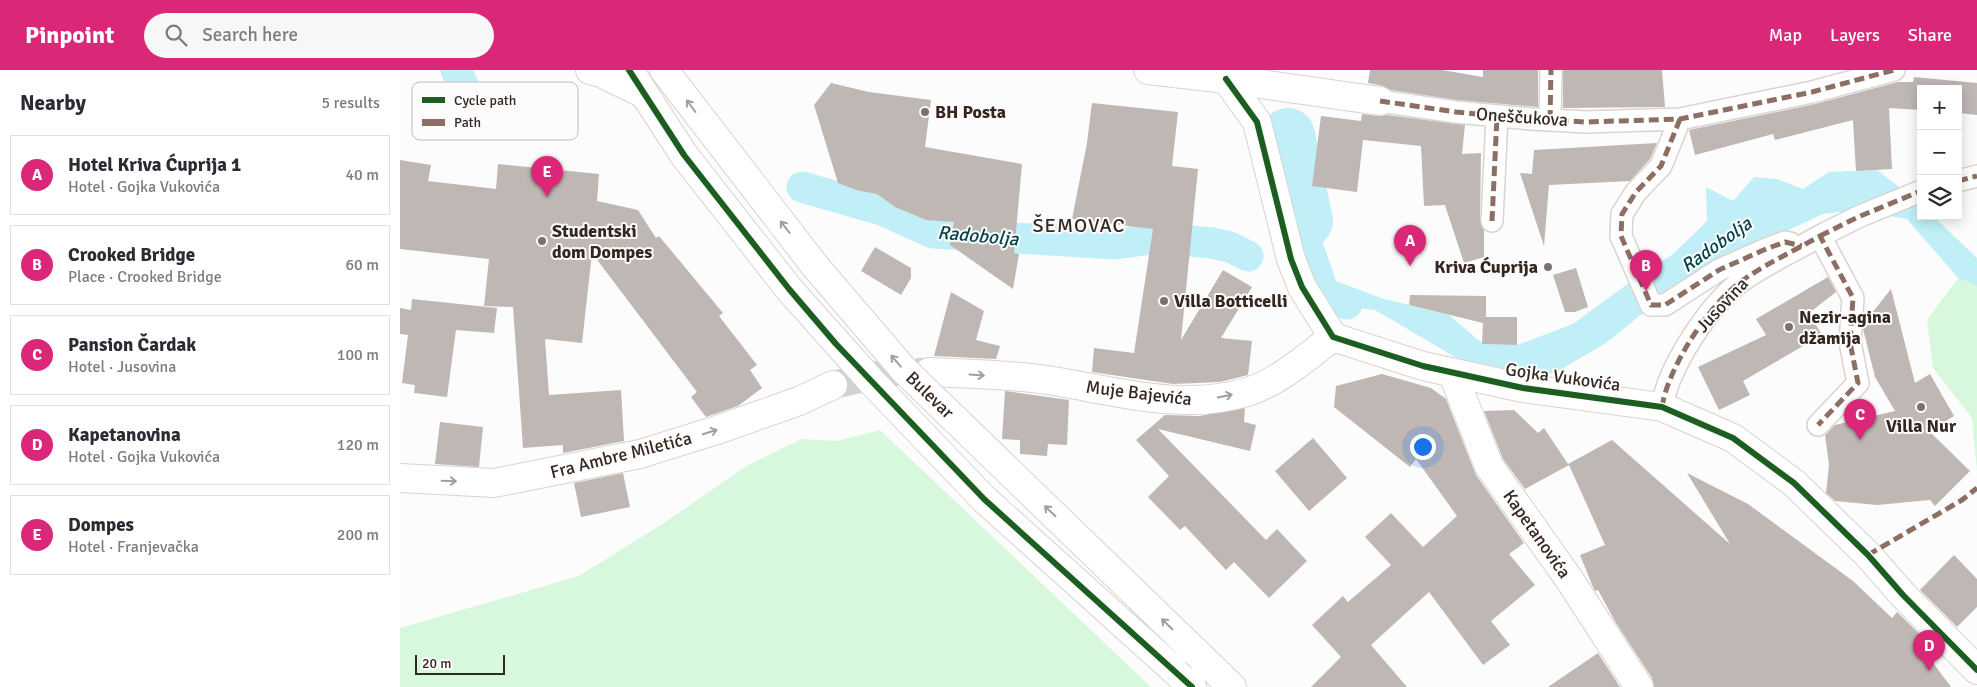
<!DOCTYPE html>
<html lang="en">
<head>
<meta charset="utf-8">
<style>
	:root { --surface:#fff; --page:#f7f7f7; --text:#2b2b33; --muted:#7c7c81; --line:#e1e1e2; --accent:#db2777 }
	body { margin:0; font-family:Signika,sans-serif; background:var(--page); color:var(--text) }
	.controls { position:absolute; right:15px; top:15px; display:grid; overflow:hidden; border-radius:0px; box-shadow:0 2px 12px #0003 }
	.controls button { width:45px; height:45px; display:grid; place-items:center; padding:0; border:0; border-bottom:1px solid var(--line); background:var(--surface); color:var(--text); font:25px sans-serif }
	.scale { position:absolute; left:15px; bottom:12px; width:90px; box-sizing:border-box; padding-left:5px; border:2px solid #352720; border-top:0; font-size:14px; line-height:18px; white-space:nowrap; color:#352720; -webkit-text-stroke:4px #fcfcfc; paint-order:stroke }
	.you { position:absolute; left:1022px; top:376px; width:18px; height:18px; margin:-12px; border:4px solid #fff; border-radius:50%; background:#1a73e8; box-shadow:0 0 0 8px #1a73e833 }
	.badge { display:grid; place-items:center; width:32px; height:32px; border-radius:50%; background:var(--accent); color:#fff; font-size:16px; font-weight:700 }
	.pin { position:absolute; translate:-50% -41px; filter:drop-shadow(0 1px 2px #0008) }
	.pin::after { content:''; position:absolute; top:26px; width:18px; height:15px; background:inherit; clip-path:polygon(0 0,100% 0,50% 100%) }
	.list { margin:0; padding:0; list-style:none }
	h2 { display:flex; justify-content:space-between; align-items:center; height:65px; margin:0; padding:0 20px; font-size:21px }
	h2 small { font-size:16px; font-weight:400; color:var(--muted) }
	.list li { display:grid; grid-template-columns:32px 1fr auto; gap:15px; align-items:center; box-sizing:border-box; height:80px; margin:0 10px 10px; padding:0 10px; border:1px solid var(--line); border-radius:0px }
	.list b { display:block; font-size:19px; white-space:nowrap }
	.list p { margin:0; font-size:16px; white-space:nowrap; color:var(--muted) }
	.list em { font-size:16px; font-style:normal; color:var(--muted) }
	.icon { flex:none; width:28px; height:28px; fill:none; stroke:currentColor; stroke-width:2; stroke-linecap:round; stroke-linejoin:round }
	.map { position:relative; flex:none; width:1577px; height:617px; overflow:hidden }
	header { display:flex; align-items:center; gap:30px; box-sizing:border-box; height:70px; padding:0 25px; background:var(--accent); color:#fff }
	header strong { font-size:24px }
	nav { display:flex; gap:28px; margin-inline-start:auto; font-size:18px }
	.search { width:350px; height:45px; background:var(--page); display:flex; align-items:center; gap:12px; box-sizing:border-box; padding:0 18px; border-radius:28px; color:var(--muted); font-size:19px }
	main { display:flex }
	aside { flex:1; background:var(--surface) }
	.map>svg:first-child { display:block }
</style>
</head>
<body>
<header>
<strong>Pinpoint</strong>
<div class="search"><svg class="icon" aria-label="search" viewBox="0 0 24 24"><circle cx="10" cy="10" r="6"/><path d="M15 15l6 6"/></svg>Search here</div>
<nav><a>Map</a><a>Layers</a><a>Share</a></nav>
</header>
<main>
<aside>
<h2>Nearby<small>5 results</small></h2>
<ul class="list">
<li><span class="badge">A</span><div><b>Hotel Kriva Ćuprija 1</b><p>Hotel · Gojka Vukovića</p></div><em>40 m</em></li>
<li><span class="badge">B</span><div><b>Crooked Bridge</b><p>Place · Crooked Bridge</p></div><em>60 m</em></li>
<li><span class="badge">C</span><div><b>Pansion Čardak</b><p>Hotel · Jusovina</p></div><em>100 m</em></li>
<li><span class="badge">D</span><div><b>Kapetanovina</b><p>Hotel · Gojka Vukovića</p></div><em>120 m</em></li>
<li><span class="badge">E</span><div><b>Dompes</b><p>Hotel · Franjevačka</p></div><em>200 m</em></li>
</ul>
</aside>
<div class="map">
<svg width="1577" height="617" viewBox="0 0 1577 617">
	<rect width="100%" height="100%" fill="#fcfcfc"/>
	<path fill="#d7f8dd" d="M1558,208L1577,216V401L1572,348L1533,298L1527,250Z
		M480,360L751,617H0V558L179,506L264,453L348,395L402,369L436,371Z"/>
	<path fill="#c0eff8" d="M895,70L912,141L936,211L981,228L1049,245L1083,274L1117,275L1173,254L1226,215L1273,184L1307,151L1306,117L1333,131L1354,107L1377,109L1403,119L1429,102L1477,100L1521,134V146H1533L1577,188V216L1558,208L1507,149L1455,140L1423,144L1367,170L1248,239L1206,273L1160,300L1136,309L1102,305L1055,287L975,240L941,236L905,195L888,85Z"/>
	<g fill="none" stroke-linecap="round" stroke-linejoin="round">
		<path stroke="#c0eff8" stroke-width="31" d="M56,0L73,36L90,49
			M402,117L482,140L533,163L716,174L758,168L812,173L830,177L848,186
			M912,217L947,234"/>
		<path stroke="#c0eff8" stroke-width="54" d="M888,65L906,151"/>
	</g>
	<path fill="#beb7b4" d="M970,0H1042L1083,7V0H1138V37L1057,30L991,20L983,16L968,13Z
		M1163,0H1262L1265,37L1163,38Z
		M1514,7L1577,13V45L1558,43V19H1521V40L1489,38L1492,99L1456,101L1453,50L1375,70L1373,64L1295,85L1289,60L1415,34L1498,12H1513Z
		M431,13L469,22L531,30L525,77L622,94L614,183L619,184L613,219L550,175L554,152L526,150L495,137L477,124L456,120L438,113L414,35Z
		M692,33L778,42L772,96L798,99L781,270L823,200L852,217L821,268L852,271L848,305L820,312L773,314L692,302L694,278L734,283L753,159L672,149L687,73Z
		M962,44L978,46L987,45L1065,55L1062,84L1081,83L1080,150L1084,160V187L1064,193L1045,135L1024,136L1021,76L963,70L957,122L912,116L921,46L961,51Z
		M1257,73L1250,89L1230,111L1149,115L1144,176L1120,103L1132,104L1134,80Z
		M0,90L31,95L28,111L96,119L98,94L199,104L197,131L238,140L256,168L259,166L323,243L319,246L357,295L350,300L362,318L338,336L306,347L291,327L297,322L192,183L182,273L145,269L149,325L221,320L224,371L163,383V375L123,378L113,237L84,236L89,189L0,179Z
		M475,177L511,198V208L501,225L461,201Z
		M1176,198L1188,237L1175,242H1165L1153,205Z
		M1428,207L1436,222L1409,243L1422,265L1343,311L1350,325L1319,340L1298,297L1366,265L1356,249Z
		M1491,219L1515,313L1530,304L1554,346L1529,361L1570,401L1535,436L1530,430L1477,435L1435,431L1426,423L1429,395L1425,365L1435,355L1495,341L1475,307L1463,259L1464,253Z
		M551,222L584,241L576,270L600,276L596,289L534,286Z
		M1010,225L1086,226V247H1117V275L1082,274L1083,253L1009,235Z
		M12,229L97,238L94,263L56,260L47,327L14,323L15,315L2,313L8,265L0,264V238L11,240Z
		M982,304L1031,318L1046,329L1076,405L1124,473L1109,484L1135,515L1091,551L1110,575L1083,595L1029,522L971,575L1007,617H911L941,587L912,555L943,526L948,532L991,495L965,467L991,443L1023,477L1057,446L1016,389L1010,397L934,337L936,316Z
		M605,321L669,330L667,375L648,374L647,386L620,384V370L602,369Z
		M845,338L844,352L856,355L850,381L758,359L866,470L877,459L907,491L869,528L834,492L826,500L785,456L780,460L748,427L769,406L736,370L765,345L799,346Z
		M1114,340L1138,363L1144,358L1168,394L1212,370L1330,474L1287,403L1348,434L1453,511L1492,548L1497,542L1535,579L1528,586L1551,617H1254L1252,608L1216,553L1198,520L1195,521L1193,517L1180,485L1205,475L1169,395L1125,419L1103,389L1084,341Z
		M40,352L83,357L79,397L35,394Z
		M913,368L947,408L909,441L875,401Z
		M223,403L230,437L181,447L174,413Z
		M1554,485L1577,509V537L1557,557L1520,520Z
		M1198,583L1220,617H1148Z"/>
	<g fill="none" stroke-linecap="round" stroke-linejoin="round">
		<path stroke="#d4d1d0" stroke-width="28" stroke-dasharray="28 14" stroke-linecap="butt" d="M433,315L491,302H525"/>
		<g stroke="#dad3cf" stroke-width="24">
			<path id="pedestrian" d="M980,31L1056,42L1131,49L1186,52L1280,49L1412,22L1494,0
				M1280,49L1261,96L1236,122L1222,144L1221,166L1251,235H1265L1319,200L1366,179L1385,172L1390,173
				M1150,50L1151,0
				M1558,111L1577,106
				M1092,151L1097,46
				M1420,166L1458,147L1521,121
				M1262,337C1268,297 1310,233 1343,210C1367,193 1394,181 1420,166L1453,228L1450,272L1458,313L1418,355"/>
		</g>
		<g stroke="#dad3cf" stroke-width="30">
			<path id="minor" d="M190,0L201,3L244,24
				M748,0L826,9L980,31
				M826,9L857,52L891,189L902,217L933,267L1023,296L1123,318L1262,337L1333,368L1394,413L1468,485L1503,525L1577,600
				M529,302C568,304 608,304 647,310C712,320 782,342 847,322C879,312 907,287 933,267
				M1052,302L1089,396L1169,509L1239,617
				M0,408L94,413L240,384L317,360L399,331L433,315"/>
		</g>
		<g stroke="#dad3cf" stroke-width="30">
			<path id="primary" d="M229,0L284,85
				M264,0L415,196
				M802,588L832,617
				M773,599L792,617"/>
		</g>
		<use href="#pedestrian" stroke="#fff" stroke-width="21"/>
		<use href="#minor" stroke="#fff" stroke-width="28"/>
		<use href="#primary" stroke="#fff" stroke-width="28"/>
		<g stroke="#dad3cf" stroke-width="30" stroke-linecap="butt">
			<path id="primary-bridge" d="M284,85L389,219L472,312L584,429L773,599
				M415,196L504,300L802,588"/>
		</g>
		<use href="#primary-bridge" stroke="#fff" stroke-width="28"/>
		<path stroke="#8d6e63" stroke-width="5" stroke-dasharray="10 5" stroke-linecap="butt" d="M980,31L1056,42L1131,49L1186,52L1280,49L1412,22L1494,0
			M1280,49L1261,96L1236,122L1222,144L1221,166L1251,235H1265L1319,200L1366,179L1385,172L1402,176
			M1150,50L1151,0
			M1558,111L1577,106
			M1092,151L1097,46
			M1420,166L1458,147L1521,121
			M1262,337C1268,297 1310,233 1343,210C1367,193 1394,181 1420,166L1453,228L1450,272L1458,313L1418,355
			M1468,485L1562,430L1577,418"/>
		<g stroke="#fcfcfc" stroke-width="9">
			<path id="cycleway" d="M229,0L284,85L389,219L436,274L584,429L792,617
				M826,9L857,52L891,189L902,217L933,267L1023,296L1123,318L1262,337L1333,368L1394,413L1468,485L1503,525L1577,600"/>
		</g>
		<use href="#cycleway" stroke="#1b5e20" stroke-width="6"/>
	</g>
	<defs><path id="oneway-shaft" d="M-6 0H5M1.5-3L5.5 0L1.5 3" fill="none" stroke-width="1.6" stroke-linecap="round" stroke-linejoin="round" transform="scale(1.25)"/></defs>
	<g stroke="#a49e9b">
		<use href="#oneway-shaft" transform="translate(291 36) rotate(-127)"/>
		<use href="#oneway-shaft" transform="translate(385 157) rotate(-128)"/>
		<use href="#oneway-shaft" transform="translate(496 291) rotate(-131)"/>
		<use href="#oneway-shaft" transform="translate(577 305) rotate(4)"/>
		<use href="#oneway-shaft" transform="translate(825 326) rotate(-12)"/>
		<use href="#oneway-shaft" transform="translate(310 362) rotate(-18)"/>
		<use href="#oneway-shaft" transform="translate(49 411) rotate(2)"/>
		<use href="#oneway-shaft" transform="translate(650 441) rotate(-136)"/>
		<use href="#oneway-shaft" transform="translate(767 554) rotate(-136)"/>
	</g>
	<g fill="#7b726d" stroke="#fcfcfc" stroke-width="2">
		<circle cx="525" cy="42" r="5"/>
		<circle cx="142" cy="171" r="5"/>
		<circle cx="1148" cy="197" r="5"/>
		<circle cx="764" cy="231" r="5"/>
		<circle cx="1389" cy="257" r="5"/>
		<circle cx="1521" cy="337" r="5"/>
	</g>
	<g text-anchor="middle" stroke-width="4" stroke-linejoin="round" paint-order="stroke">
		<g font-size="18" font-weight="bold" fill="#352720" stroke="#fcfcfc" text-anchor="start">
			<text x="535" y="48">BH Posta</text>
			<text x="152" y="167">Studentski<tspan x="152" dy="21">dom Dompes</tspan></text>
			<text x="1138" y="203" text-anchor="end">Kriva Ćuprija</text>
			<text x="774" y="237">Villa Botticelli</text>
			<text x="1399" y="253">Nezir-agina<tspan x="1399" dy="21">džamija</tspan></text>
			<text x="1521" y="362" text-anchor="middle">Villa Nur</text>
		</g>
		<g font-size="18" fill="#352720" stroke="#fcfcfc">
			<text transform="translate(1122 47) rotate(4)" y="6">Oneščukova</text>
			<text transform="translate(1322 235) rotate(-47)" y="6">Jusovina</text>
			<text transform="translate(1163 307) rotate(8)" y="6">Gojka Vukovića</text>
			<text transform="translate(739 323) rotate(7)" y="6">Muje Bajevića</text>
			<text transform="translate(530 325) rotate(44)" y="6">Bulevar</text>
			<text transform="translate(221 385) rotate(-14)" y="6">Fra Ambre Miletića</text>
			<text transform="translate(1137 464) rotate(55)" y="6">Kapetanovića</text>
		</g>
		<g font-size="19" font-style="italic" fill="#04424b" stroke="#fcfcfc">
			<text transform="translate(578 165) rotate(5)" y="7">Radobolja</text>
			<text transform="translate(1316 174) rotate(-35)" y="7">Radobolja</text>
		</g>
		<g font-size="20" letter-spacing="1" fill="#352720" stroke="#fcfcfc">
			<text x="679" y="162">ŠEMOVAC</text>
		</g>
	</g>
	<rect x="12" y="12" width="166" height="58" rx="8" fill="#fcfcfc" stroke="#c0bcba" stroke-width="1"/>
	<rect x="22" y="27" width="23" height="6" fill="#1b5e20"/>
	<rect x="22" y="49" width="23" height="7" fill="#8d6e63"/>
	<g font-size="14" fill="#352720">
		<text x="54" y="35">Cycle path</text>
		<text x="54" y="57">Path</text>
	</g>
</svg>
<div class="controls">
<button>+</button>
<button>−</button>
<button><svg class="icon" aria-label="layers" viewBox="0 0 24 24"><path d="M12 4l9 5-9 5-9-5zM3 14l9 5 9-5"/></svg></button>
</div>
<div class="scale">20 m</div>
<div class="you"></div>
<div class="pin badge" style="left:1010px;top:196px">A</div>
<div class="pin badge" style="left:1246px;top:221px">B</div>
<div class="pin badge" style="left:1460px;top:370px">C</div>
<div class="pin badge" style="left:1529px;top:601px">D</div>
<div class="pin badge" style="left:147px;top:127px">E</div>
</div>
</main>
</body>
</html>
